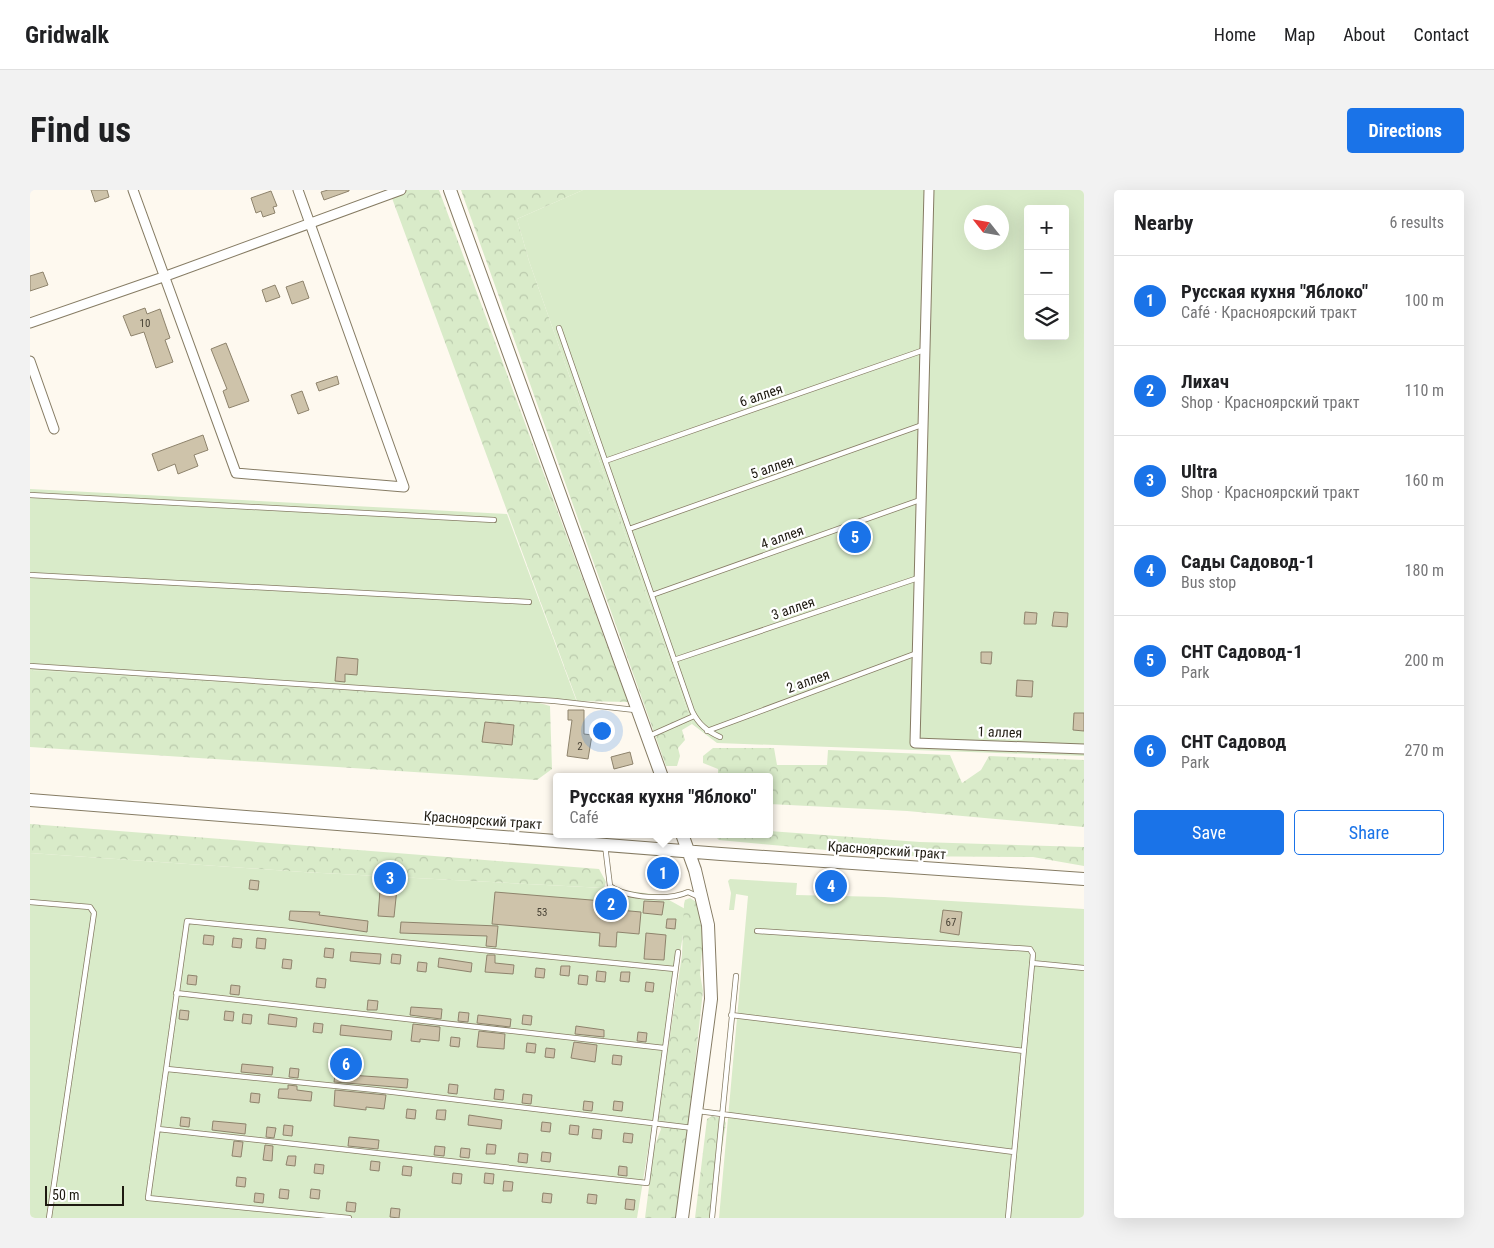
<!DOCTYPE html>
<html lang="en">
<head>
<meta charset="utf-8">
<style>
	:root { --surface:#fff; --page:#f2f2f2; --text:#202124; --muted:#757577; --line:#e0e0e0; --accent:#1a73e8 }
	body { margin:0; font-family:"Roboto Condensed",sans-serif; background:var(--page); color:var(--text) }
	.controls { position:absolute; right:15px; top:15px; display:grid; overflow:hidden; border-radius:5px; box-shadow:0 5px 20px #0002 }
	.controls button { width:45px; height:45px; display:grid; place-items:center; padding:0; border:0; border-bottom:1px solid var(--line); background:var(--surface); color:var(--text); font:25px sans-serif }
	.compass { position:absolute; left:934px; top:15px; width:45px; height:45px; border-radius:50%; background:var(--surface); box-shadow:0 5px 20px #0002; rotate:301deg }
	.scale { position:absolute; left:15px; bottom:12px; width:79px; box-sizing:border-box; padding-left:5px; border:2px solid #1e1a11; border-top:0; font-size:14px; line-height:18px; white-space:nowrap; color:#1e1a11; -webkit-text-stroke:4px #fff; paint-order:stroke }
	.you { position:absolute; left:571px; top:540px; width:18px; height:18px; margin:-12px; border:4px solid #fff; border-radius:50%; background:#1a73e8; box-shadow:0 0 0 8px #1a73e833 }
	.badge { display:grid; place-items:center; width:32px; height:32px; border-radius:50%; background:var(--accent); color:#fff; font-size:16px; font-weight:700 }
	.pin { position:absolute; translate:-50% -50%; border:2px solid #fff; box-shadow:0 1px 5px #0006 }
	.popup { position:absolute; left:523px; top:583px; width:220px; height:65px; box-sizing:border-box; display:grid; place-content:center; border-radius:5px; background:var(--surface); filter:drop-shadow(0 1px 4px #0005); font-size:16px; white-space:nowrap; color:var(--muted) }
	.popup b { font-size:19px; color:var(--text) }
	.popup::after { content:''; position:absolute; left:50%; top:100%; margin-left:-10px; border:10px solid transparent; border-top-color:var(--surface) }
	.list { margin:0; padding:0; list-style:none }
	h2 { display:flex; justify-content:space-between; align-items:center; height:65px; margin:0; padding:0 20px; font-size:21px }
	h2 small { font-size:16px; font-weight:400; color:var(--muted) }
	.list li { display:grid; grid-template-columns:32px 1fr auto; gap:15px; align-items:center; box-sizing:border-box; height:90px; padding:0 20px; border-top:1px solid var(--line) }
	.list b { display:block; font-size:19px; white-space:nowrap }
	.list p { margin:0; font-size:16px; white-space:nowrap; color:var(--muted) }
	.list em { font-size:16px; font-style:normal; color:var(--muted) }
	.actions { display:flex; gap:10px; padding:15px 20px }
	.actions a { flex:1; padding:11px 0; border:1px solid var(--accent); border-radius:5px; text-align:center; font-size:18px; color:var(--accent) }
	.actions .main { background:var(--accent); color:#fff }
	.icon { flex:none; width:28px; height:28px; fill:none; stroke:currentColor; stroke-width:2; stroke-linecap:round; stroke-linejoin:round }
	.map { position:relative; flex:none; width:1054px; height:1028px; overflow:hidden; border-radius:5px }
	header { display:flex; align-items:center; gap:30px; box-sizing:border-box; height:70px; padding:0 25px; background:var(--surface); border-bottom:1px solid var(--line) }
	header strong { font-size:24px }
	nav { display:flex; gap:28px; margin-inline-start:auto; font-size:18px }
	.intro { display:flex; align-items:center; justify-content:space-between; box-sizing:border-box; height:120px; padding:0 30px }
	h1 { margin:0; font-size:35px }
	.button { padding:12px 22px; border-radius:5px; background:var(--accent); color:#fff; font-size:18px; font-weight:700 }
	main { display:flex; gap:30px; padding:0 30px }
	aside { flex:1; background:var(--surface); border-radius:5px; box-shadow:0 5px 20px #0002 }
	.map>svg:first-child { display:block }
</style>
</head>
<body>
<header>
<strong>Gridwalk</strong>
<nav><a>Home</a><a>Map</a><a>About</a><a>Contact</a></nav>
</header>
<div class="intro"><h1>Find us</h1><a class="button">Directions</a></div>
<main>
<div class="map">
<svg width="1054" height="1028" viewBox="0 0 1054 1028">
	<defs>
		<pattern id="forest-crowns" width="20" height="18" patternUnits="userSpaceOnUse" patternTransform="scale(1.25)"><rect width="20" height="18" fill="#d9ebc9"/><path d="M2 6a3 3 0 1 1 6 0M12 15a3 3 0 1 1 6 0" fill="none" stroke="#bac9ac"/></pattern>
	</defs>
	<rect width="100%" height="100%" fill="#fef9ef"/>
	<path fill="#d9ebc9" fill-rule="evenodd" d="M553,0H1054V566L687,553L662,534L499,71L487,29ZM998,19H1035V146H998ZM942,22H972V52H942Z
		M0,299L477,324L548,515L0,480Z
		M0,663L273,682L574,698L630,705L657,720L607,1028H0Z
		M700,689L767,693L766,705L854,707L1054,719V1028H689L718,706L706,704L704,720H699L701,703L698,691Z"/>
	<path fill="url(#forest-crowns)" d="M359,0H409L598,512L547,511Z
		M431,0H553L487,29L499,71L662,534L652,540L655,550L648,558L650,566L647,576H636Z
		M0,480L506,512L520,516L522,579L507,590L0,557Z
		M683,558H744L747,575H797L798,560L920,565L932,593L951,580L959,566L1054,570V637L877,621L739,614V587H688V579L673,573V566Z
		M0,634L569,679L576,692L574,698L273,682L0,663Z
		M739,641L890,652L1054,657V676L1003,667L860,666L689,650L686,647L687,644H739Z
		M660,708L668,713L673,750L670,784L673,801L648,1028H615L624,958L631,939L627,931L652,765L654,714L655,710Z
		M682,926L693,928L696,933L681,1028H665L677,929Z"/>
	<path fill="#cec3aa" stroke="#8e836c" d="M61,0H77L79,7L65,12Z
		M298,0H319V1L294,10L291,2Z
		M241,1L247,16L243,17L245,23L233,27L231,21L226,23L221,8Z
		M13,82L18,95L0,101V86Z
		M273,91L279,108L262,114L256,97Z
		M245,95L250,107L236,112L232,100Z
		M115,118L117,124L130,119L140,148L135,150L143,172L126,178L114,142L101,146L93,126Z
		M196,153L219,211L199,218L193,201L197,199L181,159Z
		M307,186L309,194L289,201L286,193Z
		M272,201L279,220L268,224L261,205Z
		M173,245L178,260L164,265L168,276L148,284L145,274L128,281L122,264Z
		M995,422L1007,423L1006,434H994Z
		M1024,422L1038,423L1037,437L1022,436Z
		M951,462H962L961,474L951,473Z
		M307,467L328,469L327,485L315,484V492L305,491Z
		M987,490L1003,491L1002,507L986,506Z
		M538,520H554V544L562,545L558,569L537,566L542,530H538Z
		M1044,523H1054V541L1043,540Z
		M455,532L484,535L482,555L452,552Z
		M600,562L603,574L584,579L581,567Z
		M351,688L368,689L364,727L348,726Z
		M220,690L229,691L228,700L219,699Z
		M465,702L573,711V706L590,708L589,720L611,722L609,744L587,742L586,757L569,756L570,743L462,734Z
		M614,711L634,712L632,725L613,723Z
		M913,720L932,722L929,745L910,742Z
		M260,721L290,722L289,725L338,731L337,742L259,730Z
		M637,729H646L645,739L636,738Z
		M371,732L468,736L466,757L456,756L457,746L370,743Z
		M616,743L636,745L634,770L614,769Z
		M174,745L184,746L183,755L173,754Z
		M203,748L212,749L211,758L202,757Z
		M227,748L236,749L235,759L226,758Z
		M295,758L304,759L303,768L294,767Z
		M321,762L351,764L350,774L320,771Z
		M362,764L371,765L370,774L361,773Z
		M457,765H465V773L484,775L483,784L455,782Z
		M409,768L442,773L441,782L408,777Z
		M253,769L262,770L261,779L252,778Z
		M388,772L397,773L396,782L387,781Z
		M531,776H540L539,786L530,785Z
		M506,778L515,779L514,788L505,787Z
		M567,781L576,782L575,792L566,791Z
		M591,782H600L599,792L590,791Z
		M158,785L167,786L166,795L157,794Z
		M549,785L558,786L557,795L548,794Z
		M287,788L296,789L295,798L286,797Z
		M616,792L624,793L623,802L615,801Z
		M201,795L210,796L209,805L200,804Z
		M338,810L348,811L347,820H337Z
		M381,817L412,819L411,829L380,825Z
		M150,820L159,821L158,830L149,829Z
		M195,821L204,822L203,831L194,830Z
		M429,822L439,823L438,832L428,831Z
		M213,824L222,825L221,834L212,833Z
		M239,824L267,828L266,837L238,834Z
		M448,825L481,829L480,837L447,833Z
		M493,825L502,826L501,835L492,834Z
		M284,833L293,834L292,843L283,842Z
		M383,834L410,837L409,851L390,849V852L381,851Z
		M311,835L362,841L361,850L310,845Z
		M546,836L574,840V847L545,844Z
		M449,841L475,844L474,859L447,857Z
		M608,842L617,843L616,852L607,851Z
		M421,847L430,848L429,857L420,856Z
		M544,852L567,855L565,872L541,868Z
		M497,853L506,854L505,863L496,862Z
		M516,858L525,859L524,868L515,867Z
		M583,865L592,866L591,875L582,874Z
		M212,874L243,877L242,885L211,882Z
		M260,878L269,879L268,888L259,887Z
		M305,884L378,889L377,898L304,892Z
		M419,894L428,895L427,904L418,903Z
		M258,895L267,896V900L282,902L281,911L248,908L249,899H258Z
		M465,899L474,900L473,910L464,909Z
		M305,900L356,905L354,919L336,917V920L304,916Z
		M221,903L230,904L229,913L220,912Z
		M493,904L502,905L501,914L492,913Z
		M554,911L563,912L562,921L553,920Z
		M584,911L593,912L592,921L583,920Z
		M377,919L386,920L385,929L376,928Z
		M407,920H416L415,930L406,929Z
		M439,925L472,930L471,939L438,935Z
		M151,927L160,928L159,937L150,936Z
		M183,931L216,934L215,944L182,940Z
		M512,932L521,933L520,942L511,941Z
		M254,935L263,936L262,946L253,945Z
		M540,935L549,936L548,945L539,944Z
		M237,937L246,938L244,948L236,947Z
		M563,939L572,940L571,949L562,948Z
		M594,943L603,944L602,953L593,952Z
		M319,947L349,950L348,959L318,956Z
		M204,951L213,952L211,967L202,966Z
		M457,954L466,955L465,964H456Z
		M235,955L243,956L242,971L233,970Z
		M405,956L415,957L414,966L404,965Z
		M431,958L440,959L439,968L430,967Z
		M512,962L521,963L520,972L511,971Z
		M489,963L498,964L497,973L488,972Z
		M258,966H266L265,976L256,975Z
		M341,971L350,972L349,981L340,980Z
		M285,974L294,975L293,984L284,983Z
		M373,976L382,977L381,986L372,985Z
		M589,976L597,977V986L588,985Z
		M423,983L432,984L431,994L422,993Z
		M455,983L464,984L463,994L454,993Z
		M207,987L216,988L215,997L206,996Z
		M474,991L483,992L482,1001H473Z
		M250,999L259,1000L258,1009L249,1008Z
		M281,999L290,1000L289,1009L280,1008Z
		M225,1003L234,1004L233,1013L224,1012Z
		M513,1003L522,1004L521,1013L512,1012Z
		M558,1004L567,1005L566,1014L557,1013Z
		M596,1009L605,1010L604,1020L595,1019Z
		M317,1012L326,1013L325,1022L316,1021Z
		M361,1018L370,1019L369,1028L360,1027Z"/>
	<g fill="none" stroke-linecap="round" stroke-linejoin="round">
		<g stroke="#867c64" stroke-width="6">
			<path id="lane" d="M529,138L662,521C669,535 677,541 690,547
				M575,271L894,160
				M0,305L464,330
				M599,339L892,235
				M0,385L499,412
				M622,405L890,310
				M644,470L888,388
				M0,476L525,511L605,520
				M677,541L887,463
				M619,546L664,526
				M575,655L580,696C597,708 639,711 658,702L669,707
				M0,712L60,717L64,723L19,1028
				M727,741L1000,759L1003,764L978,1028
				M1002,773L1054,778
				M146,803L634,858
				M701,825L994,861
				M137,879L346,900L663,938
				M668,921L984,962
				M128,939L617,993L648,762
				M319,1028L118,1008L157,731L645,779
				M682,1028L706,786"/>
		</g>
		<g stroke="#867c64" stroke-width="11">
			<path id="street" d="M103,0L206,283L374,297L268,0
				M899,0L885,553L1054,559
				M0,133L136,86L371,0
				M0,171L24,239"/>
		</g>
		<g stroke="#867c64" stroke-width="14">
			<path id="secondary" d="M420,0L632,587
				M0,610L691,664L1054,689
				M652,644L665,680L678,735L681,809L652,1028"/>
		</g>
		<use href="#lane" stroke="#fff" stroke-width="4.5"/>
		<use href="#street" stroke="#fff" stroke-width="9"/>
		<use href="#secondary" stroke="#fff" stroke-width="12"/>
	</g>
	<g text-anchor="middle" stroke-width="4.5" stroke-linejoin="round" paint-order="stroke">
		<g font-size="11" fill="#4a4437">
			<text x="115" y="137">10</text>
			<text x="550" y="560">2</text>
			<text x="512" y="726">53</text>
			<text x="921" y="736">67</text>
		</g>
		<g font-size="14" fill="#1e1a11" stroke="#fff">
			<text transform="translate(731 205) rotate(-19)" y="5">6 аллея</text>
			<text transform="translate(742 277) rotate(-19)" y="5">5 аллея</text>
			<text transform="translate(752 347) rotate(-20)" y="5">4 аллея</text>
			<text transform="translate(763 418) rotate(-19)" y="5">3 аллея</text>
			<text transform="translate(778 491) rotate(-20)" y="5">2 аллея</text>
			<text transform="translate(970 542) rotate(2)" y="5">1 аллея</text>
			<text transform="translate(453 630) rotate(4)" y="5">Красноярский тракт</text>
			<text transform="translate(857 660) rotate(4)" y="5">Красноярский тракт</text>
		</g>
	</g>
</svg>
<div class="controls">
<button>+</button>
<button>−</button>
<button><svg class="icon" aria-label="layers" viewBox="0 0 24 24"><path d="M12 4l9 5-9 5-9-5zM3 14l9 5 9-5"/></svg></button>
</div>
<svg class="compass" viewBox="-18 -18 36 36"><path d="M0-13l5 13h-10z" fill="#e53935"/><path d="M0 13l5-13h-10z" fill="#757577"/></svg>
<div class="scale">50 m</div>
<div class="you"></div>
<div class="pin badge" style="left:633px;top:683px">1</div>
<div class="popup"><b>Русская кухня &quot;Яблоко&quot;</b>Café</div>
<div class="pin badge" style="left:581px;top:714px">2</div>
<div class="pin badge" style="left:360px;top:688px">3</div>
<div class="pin badge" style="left:801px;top:696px">4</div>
<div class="pin badge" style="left:825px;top:347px">5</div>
<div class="pin badge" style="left:316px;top:874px">6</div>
</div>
<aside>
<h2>Nearby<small>6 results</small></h2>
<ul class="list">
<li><span class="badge">1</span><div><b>Русская кухня &quot;Яблоко&quot;</b><p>Café · Красноярский тракт</p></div><em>100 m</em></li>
<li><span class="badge">2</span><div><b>Лихач</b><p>Shop · Красноярский тракт</p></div><em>110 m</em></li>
<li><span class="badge">3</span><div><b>Ultra</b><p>Shop · Красноярский тракт</p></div><em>160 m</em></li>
<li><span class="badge">4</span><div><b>Сады Садовод-1</b><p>Bus stop</p></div><em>180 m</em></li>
<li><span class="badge">5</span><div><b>СНТ Садовод-1</b><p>Park</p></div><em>200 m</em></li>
<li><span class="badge">6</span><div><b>СНТ Садовод</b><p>Park</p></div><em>270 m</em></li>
</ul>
<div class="actions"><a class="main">Save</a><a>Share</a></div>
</aside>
</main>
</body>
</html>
